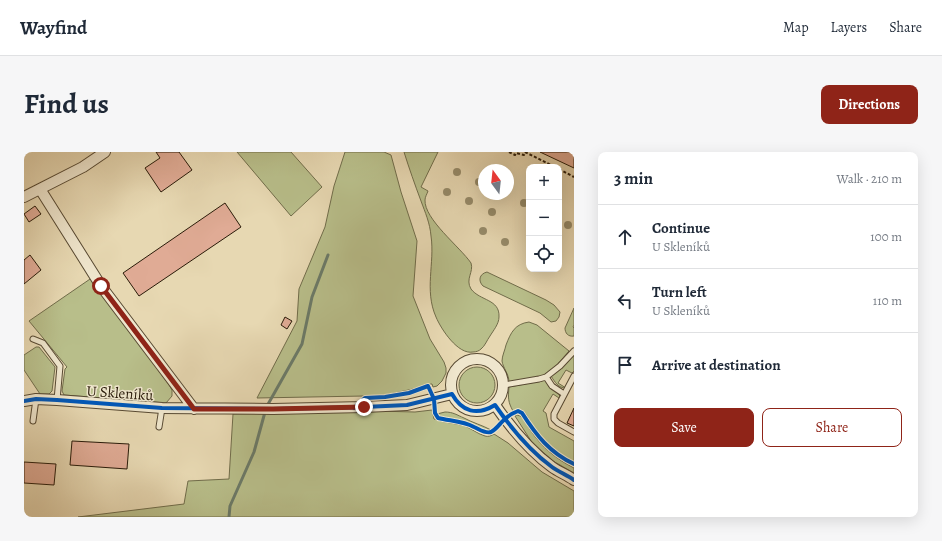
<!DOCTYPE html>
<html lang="en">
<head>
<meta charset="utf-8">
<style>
	:root { --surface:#fff; --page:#f6f6f7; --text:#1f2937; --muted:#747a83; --line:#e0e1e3; --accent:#8f2418 }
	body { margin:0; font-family:Alegreya,serif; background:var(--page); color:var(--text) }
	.controls { position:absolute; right:12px; top:12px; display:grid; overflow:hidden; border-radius:8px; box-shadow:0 4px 16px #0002 }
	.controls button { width:36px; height:36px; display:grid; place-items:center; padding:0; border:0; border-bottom:1px solid var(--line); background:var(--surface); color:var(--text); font:20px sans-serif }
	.compass { position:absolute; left:454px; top:12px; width:36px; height:36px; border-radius:50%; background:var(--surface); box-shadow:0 4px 16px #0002; rotate:345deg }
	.stop { position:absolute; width:12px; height:12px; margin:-9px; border:3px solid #8f2418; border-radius:50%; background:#fff }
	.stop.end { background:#8f2418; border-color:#fff; box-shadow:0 1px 4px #0008 }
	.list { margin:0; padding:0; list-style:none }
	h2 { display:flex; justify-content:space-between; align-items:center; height:52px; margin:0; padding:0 16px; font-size:17px }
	h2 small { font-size:13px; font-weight:400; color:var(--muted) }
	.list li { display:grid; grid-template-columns:26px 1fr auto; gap:12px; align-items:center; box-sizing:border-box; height:64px; padding:0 16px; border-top:1px solid var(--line) }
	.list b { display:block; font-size:15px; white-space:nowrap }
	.list p { margin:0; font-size:13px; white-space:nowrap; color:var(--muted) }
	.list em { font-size:13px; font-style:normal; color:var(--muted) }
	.actions { display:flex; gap:8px; padding:12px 16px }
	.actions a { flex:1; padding:9px 0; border:1px solid var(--accent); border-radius:8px; text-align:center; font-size:14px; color:var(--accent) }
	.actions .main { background:var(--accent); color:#fff }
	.icon { flex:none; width:22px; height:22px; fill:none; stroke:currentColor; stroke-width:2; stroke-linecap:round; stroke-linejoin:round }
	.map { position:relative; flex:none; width:550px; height:365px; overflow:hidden; border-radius:8px }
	header { display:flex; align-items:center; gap:24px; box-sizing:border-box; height:56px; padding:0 20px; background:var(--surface); border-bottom:1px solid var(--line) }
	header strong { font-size:19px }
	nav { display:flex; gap:22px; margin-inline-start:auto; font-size:14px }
	.intro { display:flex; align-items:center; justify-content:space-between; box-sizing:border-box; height:96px; padding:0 24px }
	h1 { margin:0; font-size:28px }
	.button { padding:10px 18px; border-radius:8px; background:var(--accent); color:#fff; font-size:14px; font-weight:700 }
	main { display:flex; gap:24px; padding:0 24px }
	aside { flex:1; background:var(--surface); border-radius:8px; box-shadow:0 4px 16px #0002 }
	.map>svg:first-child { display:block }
</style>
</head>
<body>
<header>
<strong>Wayfind</strong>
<nav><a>Map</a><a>Layers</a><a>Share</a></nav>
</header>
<div class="intro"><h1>Find us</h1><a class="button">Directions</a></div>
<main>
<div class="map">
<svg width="550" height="365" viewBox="0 0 550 365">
	<rect width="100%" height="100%" fill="#e7d8b2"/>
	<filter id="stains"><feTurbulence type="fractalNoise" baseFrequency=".005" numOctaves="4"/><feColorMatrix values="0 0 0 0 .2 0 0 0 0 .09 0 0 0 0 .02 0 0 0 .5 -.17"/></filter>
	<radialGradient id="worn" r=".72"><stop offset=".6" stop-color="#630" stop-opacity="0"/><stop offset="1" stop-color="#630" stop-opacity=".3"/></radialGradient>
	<path fill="#b8be8a" stroke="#706c4a" d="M213,0H267L298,35L267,64Z
		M321,0H360L367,3L377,40L393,89L389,144L406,187L420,210L422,216V221L418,229L413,234L409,235L408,232H407L389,237L361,243L340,244L233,246L273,169L275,137L301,75L310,34Z
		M380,0H414L397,35L404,39C403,42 401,45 401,48C400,67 436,95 447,111C450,120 441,127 447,137C456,149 476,147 475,165C475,172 469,179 466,184C463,188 461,194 457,197C455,199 452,200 449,200C434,203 417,177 412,165C400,138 411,111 407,84C406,71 401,60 397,49C391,33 385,16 380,0Z
		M463,120L465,121L522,148L530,153L536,160L535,165L532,169L527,170L516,161L459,134C454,129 455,122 463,120Z
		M69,125L145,233L148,238V244L142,251L40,243L38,239L41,217L43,215L5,169Z
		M550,156V173L549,175L550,176V184C544,185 541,181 541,176Z
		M505,170L513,173L545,199C538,207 529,219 520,223C510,228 496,228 485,230C485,222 479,216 478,209C478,204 481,198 482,193C487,180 491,172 505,170Z
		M12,195H15L31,215L28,239L25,242H16L0,218V203Z
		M550,202V219L548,221L542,218L534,231L542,236C534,236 531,230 527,224L539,215Z
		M435 233a18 18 0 1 1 36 0a18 18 0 1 1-36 0Z
		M522,228L525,235L535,242L536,245L535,246L529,242L519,259L522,261L525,275L550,289V311C532,300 522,293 510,276C507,272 502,260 498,258C495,257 491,259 489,259C484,250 484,246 485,235Z
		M408,258L410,267C420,271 431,271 441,274C448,277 454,282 461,284C464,285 467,284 470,282L484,291L518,320L550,339V365H54L160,352L164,329L205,327L209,262L351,259L391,260Z
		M421,260C429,260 433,263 440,266C449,271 458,273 467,278C461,279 458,277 452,274C440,268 428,267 415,264L413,262Z
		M493,263C500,264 503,273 507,279C518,295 532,307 550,316V321L529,309L509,292L491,264Z"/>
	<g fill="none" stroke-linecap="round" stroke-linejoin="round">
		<path stroke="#6b7a68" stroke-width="3" d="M243,254L278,192L288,145L304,103
			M205,365L206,354L230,300L241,260"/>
	</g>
	<path fill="#e0ab95" stroke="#291b09" d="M132,0H155L168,18L137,40L121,16L136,6Z
		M516,0H550V16Z
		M201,51L217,75L115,144L99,121Z
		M11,54L17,62L5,70L0,62Z
		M6,103L17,118L0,132V108Z
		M261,165L268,169L263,177L257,173Z
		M550,256V274L543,271Z
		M48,289L105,292L103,317L46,313Z
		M0,310L32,312L30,333L0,331Z"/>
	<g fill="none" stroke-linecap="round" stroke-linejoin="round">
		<g stroke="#584a33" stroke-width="7">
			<path id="lane" d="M9,187L19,191L36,214L33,248
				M550,224L530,262V267L534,271L550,280
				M480,233L515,227L522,225
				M540,242L528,234L522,225L536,214L550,199
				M9,269L12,247
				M135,275L138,256"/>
		</g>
		<g stroke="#584a33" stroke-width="12">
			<path id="street" d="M16,37L77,134L170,257
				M0,45L59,15L81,0
				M427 233a26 26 0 1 1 52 0a26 26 0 1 1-52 0Z
				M0,249L12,247L33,248L138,256L249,257L340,255L383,253L428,242
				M471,253C487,276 505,298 528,315C535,320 543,323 550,328"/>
		</g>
		<path stroke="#291b09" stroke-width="2" stroke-dasharray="3 2" stroke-linecap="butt" d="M485,0L491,3L492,1L500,3L501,0
			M501,0L531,15
			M535,17L550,25"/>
		<use href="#lane" stroke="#efe6cd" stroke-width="5"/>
		<use href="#street" stroke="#efe6cd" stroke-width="10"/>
		<g stroke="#efe6cd" stroke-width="6">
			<path id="cycleway" d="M0,249L12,247L33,248L138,256L249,257L340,255L383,253L428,242C438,260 453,264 471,253C487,276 505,298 528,315C535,320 543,323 550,328
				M330,256L341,246L361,245L385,241L404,234L410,247L411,261L414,266C426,269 439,269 450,275C455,277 461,282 467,280C473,277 476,271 481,267C484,264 489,261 494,259L498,261C512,283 526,301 550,312"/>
		</g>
		<use href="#cycleway" stroke="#0057b8" stroke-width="4"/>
	</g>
	<g fill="#968b6a">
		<circle cx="433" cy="20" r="4"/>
		<circle cx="455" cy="30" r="4"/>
		<circle cx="423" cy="40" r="4"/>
		<circle cx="445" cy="49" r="4"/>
		<circle cx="500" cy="51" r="4"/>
		<circle cx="468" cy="60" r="4"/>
		<circle cx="544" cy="73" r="4"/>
		<circle cx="459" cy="79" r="4"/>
		<circle cx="481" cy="90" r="4"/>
	</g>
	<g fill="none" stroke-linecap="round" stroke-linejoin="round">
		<path stroke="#8f2418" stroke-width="5" d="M77,134L170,257H249L340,255"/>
	</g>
	<g text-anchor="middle" stroke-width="3" stroke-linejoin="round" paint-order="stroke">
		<g font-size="15" fill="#291b09" stroke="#efe6cd">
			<text transform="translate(96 241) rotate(4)" y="5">U Skleníků</text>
		</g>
	</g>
	<rect width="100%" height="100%" filter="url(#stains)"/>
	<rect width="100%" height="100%" fill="url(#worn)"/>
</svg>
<div class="controls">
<button>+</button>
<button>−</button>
<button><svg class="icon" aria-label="locate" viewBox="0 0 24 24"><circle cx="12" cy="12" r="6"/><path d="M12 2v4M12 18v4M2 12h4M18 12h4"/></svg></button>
</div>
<svg class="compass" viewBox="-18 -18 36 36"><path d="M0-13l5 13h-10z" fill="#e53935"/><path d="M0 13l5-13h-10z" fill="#747a83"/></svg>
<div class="stop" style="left:77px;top:134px"></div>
<div class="stop end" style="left:340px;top:255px"></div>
</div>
<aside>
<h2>3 min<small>Walk · 210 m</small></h2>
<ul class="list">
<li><svg class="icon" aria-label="ahead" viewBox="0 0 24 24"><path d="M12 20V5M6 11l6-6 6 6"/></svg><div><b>Continue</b><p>U Skleníků</p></div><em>100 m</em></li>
<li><svg class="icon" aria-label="left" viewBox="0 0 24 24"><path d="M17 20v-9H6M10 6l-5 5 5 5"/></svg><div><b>Turn left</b><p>U Skleníků</p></div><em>110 m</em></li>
<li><svg class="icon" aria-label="arrive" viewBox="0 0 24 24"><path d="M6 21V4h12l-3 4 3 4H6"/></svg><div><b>Arrive at destination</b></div></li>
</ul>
<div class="actions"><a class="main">Save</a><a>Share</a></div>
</aside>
</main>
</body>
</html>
